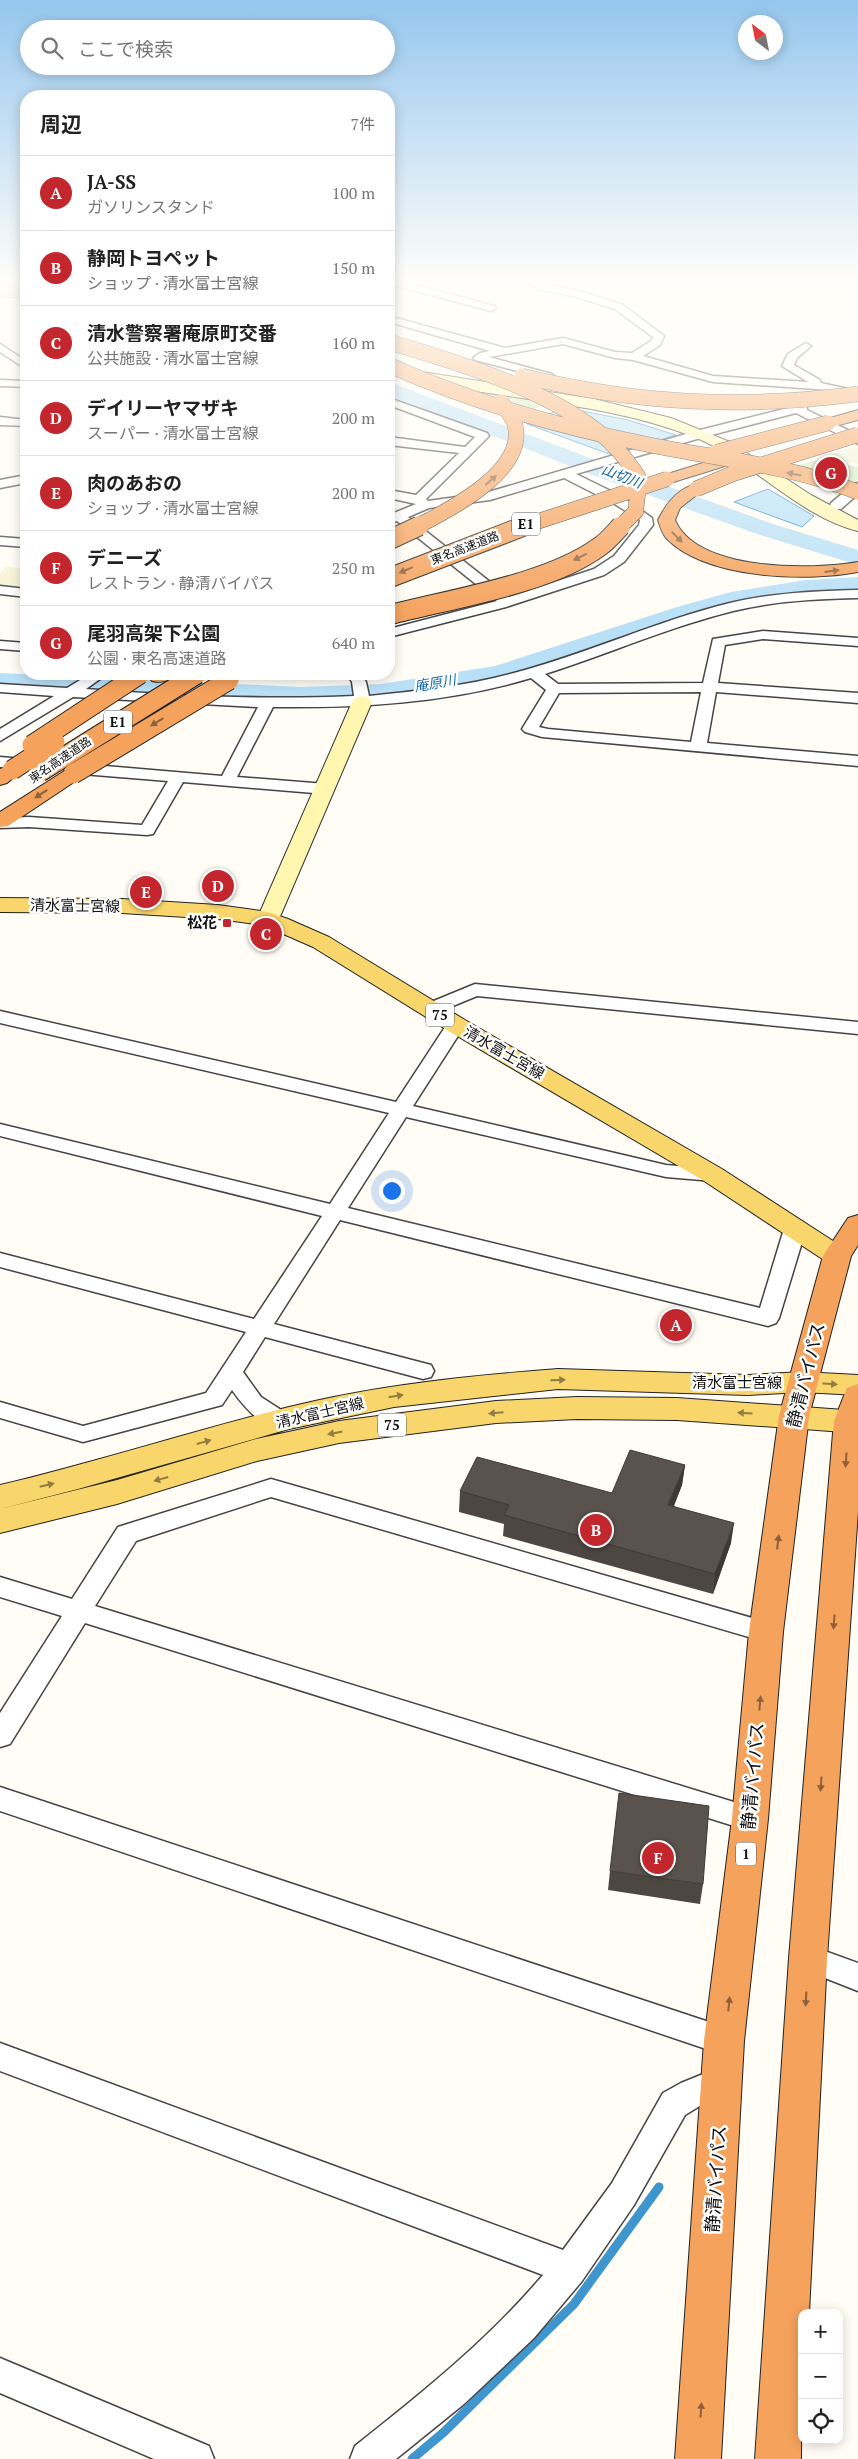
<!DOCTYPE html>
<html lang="ja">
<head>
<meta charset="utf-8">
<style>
	:root { --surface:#fff; --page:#f2f2f2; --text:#222; --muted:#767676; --line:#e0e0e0; --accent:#c4262e }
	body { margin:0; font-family:"PT Serif","Noto Sans JP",serif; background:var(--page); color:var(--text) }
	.controls { position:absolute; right:15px; bottom:15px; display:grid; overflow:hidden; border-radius:10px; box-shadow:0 2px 12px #0003 }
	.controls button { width:45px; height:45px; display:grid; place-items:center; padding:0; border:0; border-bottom:1px solid var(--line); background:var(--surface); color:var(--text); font:25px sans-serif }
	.compass { position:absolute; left:738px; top:15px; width:45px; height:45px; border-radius:50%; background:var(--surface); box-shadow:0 2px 12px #0003; rotate:328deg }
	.you { position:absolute; left:391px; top:1190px; width:18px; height:18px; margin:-12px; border:4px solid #fff; border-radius:50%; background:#1a73e8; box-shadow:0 0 0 8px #1a73e833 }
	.badge { display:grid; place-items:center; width:32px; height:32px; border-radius:50%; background:var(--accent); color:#fff; font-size:16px; font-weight:700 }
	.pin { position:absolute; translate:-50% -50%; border:2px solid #fff; box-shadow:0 1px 5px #0006 }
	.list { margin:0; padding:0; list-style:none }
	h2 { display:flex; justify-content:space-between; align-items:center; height:65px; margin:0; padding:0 20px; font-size:21px }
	h2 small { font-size:16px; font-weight:400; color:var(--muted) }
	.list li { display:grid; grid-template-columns:32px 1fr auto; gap:15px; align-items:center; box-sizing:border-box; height:75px; padding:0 20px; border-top:1px solid var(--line) }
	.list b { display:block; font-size:19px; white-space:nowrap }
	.list p { margin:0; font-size:16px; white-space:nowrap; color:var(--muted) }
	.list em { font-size:16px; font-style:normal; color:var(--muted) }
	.icon { flex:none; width:28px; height:28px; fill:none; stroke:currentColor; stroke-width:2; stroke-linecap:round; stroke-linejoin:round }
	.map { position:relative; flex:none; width:858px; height:2459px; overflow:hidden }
	.search { position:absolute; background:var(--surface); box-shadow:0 2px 12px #0003; left:20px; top:20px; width:375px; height:55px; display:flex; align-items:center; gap:12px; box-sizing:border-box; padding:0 18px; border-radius:28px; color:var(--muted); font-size:19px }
	.panel { position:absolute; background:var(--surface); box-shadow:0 2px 12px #0003; left:20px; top:90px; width:375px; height:590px; border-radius:20px }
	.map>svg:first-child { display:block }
</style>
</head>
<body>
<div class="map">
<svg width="858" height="2459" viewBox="0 0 858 2459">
	<rect width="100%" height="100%" fill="#fffdf5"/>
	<path fill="#f6f3d4" d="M858,446V464L825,457L828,455Z
		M6,567L26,569V589L0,587V574Z"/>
	<path fill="#d5ebbd" d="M454,388L552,401L518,417Z
		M820,459L858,467V479L838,497L823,484L793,467Z"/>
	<path fill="#b9e0f7" stroke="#3f96cf" d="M567,408L628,420L676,435L612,455L527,424L526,421Z
		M768,489L814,516L802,527L734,502Z"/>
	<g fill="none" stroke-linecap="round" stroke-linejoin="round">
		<path stroke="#3f96cf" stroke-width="9" d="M412,2459L444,2432L574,2304L659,2187"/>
		<path fill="#b9e0f7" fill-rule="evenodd" d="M389,382L611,466L773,524L858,550V565L757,534L595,476L389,395Z
			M858,577V593L806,596L733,607L695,617L509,679L381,700L301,703L0,689V673L301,687L381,684L495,666L677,607L731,592L806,580Z"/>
		<g stroke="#444" stroke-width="3">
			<path id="street" d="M389,278L495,306L496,308L491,311L389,284Z
				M533,278H546L540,282L583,292L623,305L664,336L660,345L643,356L713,376L808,382L782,366L788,354L806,343L811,346L797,358L794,365L820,380L821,383L858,391V397L830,390L713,382L633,360L615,358L563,344L489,357L552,374L554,376L548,379L475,360L473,358L480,353L490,351L389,322V316L505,348L563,338L615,352L632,353L651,341L653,337L615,309L576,297L537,289L528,282Z
				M0,344L26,361V369L0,352Z
				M0,380L26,381V387L0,386Z
				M768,395L799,405L807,406V410L858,435V444L796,413L704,437L576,474L623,497L652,518L653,525L624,562L604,575L506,607L389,637V629L497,601L397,521L389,524V515L416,504L389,498V490L416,495L459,453L389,445V437L465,447L475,437L389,405V398L487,433L489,436L426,499L428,501L485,493L696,431L788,408L764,400V396ZM564,478L613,503L640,520L639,525L614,556L594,569L509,597L408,517L429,508L490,500Z
				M0,417L26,420V426L0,425Z
				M26,475V483L0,488V480Z
				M858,483V494L841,509H831L830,506L831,503L854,484Z
				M0,537L26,539V547L0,545Z
				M0,586L26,589V597L0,594Z
				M858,590V598C816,599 774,601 733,611C669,627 608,654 545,674L558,684L703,683L713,639L763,631L858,638V646L763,639L725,645L718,683L858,693V703L716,692L707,743L858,756V766L542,737L525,732L522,729L546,690L531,678C448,703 359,708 273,707L237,777L326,784L334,789L332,792L326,794L183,782L153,834L147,835L29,827L0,828V818L29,817L142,825L168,781L70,773L62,768L64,765L70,763L222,776L258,707L73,697L0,741V729L54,696L0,692V684L67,688L90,674H107L86,689C175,696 264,700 354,696L352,682L347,674H361L366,682L369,696C418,691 467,686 514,673C587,654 656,621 730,603C772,593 815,591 858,590ZM701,692L691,742L548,729L539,727L559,693Z
				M0,641L26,643V651L0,649Z
				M0,757L35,760L43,765L35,770L0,767Z
				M475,984L858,1022V1034L477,996L431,1015L424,1013L422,1009L424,1005Z
				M0,1011L396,1102L449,1021H463L465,1025L413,1106L666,1165L713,1169L720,1170L723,1175L720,1180L713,1181L666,1177L406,1117L348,1208L760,1308L784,1229L787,1224L795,1222L803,1224L806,1229L779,1318L776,1323L768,1326L340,1220L274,1324L431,1365L434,1371L431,1377L423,1379L265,1337L243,1372L261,1397L289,1415L293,1421L289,1427C266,1434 244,1407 232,1390L222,1405L83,1442L0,1418V1402L83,1426L206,1393L246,1332L0,1267V1253L254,1319L322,1216L0,1136V1124L330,1204L389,1113L0,1023Z
				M271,1479L766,1622L775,1625L779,1632L775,1639L766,1642L271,1497L136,1541L95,1606L750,1807L760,1811L764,1819L760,1827L750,1831L85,1623L10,1744L0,1747V1713L62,1616L0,1597V1577L72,1599L118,1527Z
				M0,1787L724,2027L735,2031L739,2041L735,2051L724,2055L0,1811Z
				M808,1945L858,1963V1991L797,1967L793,1958L797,1949Z
				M0,2043L563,2250L612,2183L663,2093L681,2083L723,2066L734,2071L739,2081L734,2091L703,2104L685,2115L634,2205L582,2281L534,2338L464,2404L396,2459H350L355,2446C422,2393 487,2341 543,2275L0,2071Z
				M0,2358L209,2446L214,2459H154L0,2393Z"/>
		</g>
		<g stroke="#333" stroke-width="2">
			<path id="secondary" d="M409,370L594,399L671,418L730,442L811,495L858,520V531C799,517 750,459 694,437C600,400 500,401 404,377L402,374Z
				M362,696L369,698L372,702L279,919L276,924L268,926L260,924L257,919L352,702L355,698Z"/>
		</g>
		<g stroke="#222" stroke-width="2">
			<path id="primary" d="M0,898L122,899L218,905L268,912L288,919L329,937L465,1020L722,1169L847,1250L851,1256L847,1262L837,1265L827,1262L704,1181L447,1030L313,947L272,929L263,925L218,919L122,913L0,912Z
				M558,1369L748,1375L802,1372L858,1375V1395L802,1392L748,1395L558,1389L394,1407L289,1429L78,1489L0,1509V1485C97,1462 192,1431 289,1407C377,1385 467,1376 558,1369Z
				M577,1397L677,1398L858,1411V1433L677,1420L577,1419L496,1423L339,1443L257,1461L117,1504L0,1533V1509L117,1480L256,1439L339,1421L496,1401Z"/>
		</g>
		<g stroke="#222" stroke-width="2">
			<path id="highway" d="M858,410V420L828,428L820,423L823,420Z
				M732,454L738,456L740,459L738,462L667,484L661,482L659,479L661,476Z
				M696,484L702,486L704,489L680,508L675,520C697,572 812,570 858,562V572C805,582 706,579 666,538C662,533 660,526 658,520C666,504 677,489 696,484Z
				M152,674H175C169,682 161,683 152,681L149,677Z
				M12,764L19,766L22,770L7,783L0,785V769Z
				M73,768L80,770L83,774L80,778L8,826L0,827V812L66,770Z
				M858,1215V1245L851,1256L809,1416L783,1632L768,1819L744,2041L721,2459H675L704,2041L732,1819L749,1632L779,1416L823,1256L848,1218Z
				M858,1384V1511L827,1958L809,2313H802L801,2459H755L789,1958L834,1421L847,1388Z"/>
		</g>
		<use href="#street" fill="#fff" fill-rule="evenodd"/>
		<use href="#secondary" fill="#fff6b0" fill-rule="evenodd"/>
		<use href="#primary" fill="#f9d66b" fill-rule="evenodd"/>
		<use href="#highway" fill="#f5a25d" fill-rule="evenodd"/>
		<g stroke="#222" stroke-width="16" stroke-linecap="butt">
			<path id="highway-bridge-far1" d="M0,289L26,291
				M389,342C461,363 582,399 627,461C630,466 636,472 638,477C640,486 636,501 636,511L620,527
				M389,365C473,403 560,427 650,445C720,459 792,466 858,492
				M522,376C636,404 742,409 858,394
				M717,452L828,423
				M696,489L732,474L857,435
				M416,527C449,510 527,471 515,425C514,418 505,409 501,402
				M521,527L667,479"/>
		</g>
		<g stroke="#222" stroke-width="21" stroke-linecap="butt">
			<path id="highway-bridge" d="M389,540L419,526
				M389,578L524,526
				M389,615C450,599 549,584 599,547C607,542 614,533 621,526
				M32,745L140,674
				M12,770L55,742
				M40,772L197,674
				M73,774L229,680"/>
		</g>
		<use href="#highway-bridge-far1" stroke="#f5a25d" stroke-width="15"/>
		<use href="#highway-bridge" stroke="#f5a25d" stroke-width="19"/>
	</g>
	<path fill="#4d4742" d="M685,1465L682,1485L674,1506L731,1543L713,1594L503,1536L504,1524L459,1512L460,1491L612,1493Z
		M610,1871L703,1884L700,1904L608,1890Z"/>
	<path fill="#3f3936" d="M685,1465L682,1485L666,1525L668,1505Z
		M734,1523L731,1543L713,1594L715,1574Z"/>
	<path fill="#5a524d" stroke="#3f3936" d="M630,1450L685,1465L668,1505L734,1523L715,1574L504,1515L509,1505L460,1491L477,1457L612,1493Z
		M619,1793L709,1806L703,1884L610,1871Z"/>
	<defs><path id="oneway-solid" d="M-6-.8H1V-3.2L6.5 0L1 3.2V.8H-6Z" transform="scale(1.25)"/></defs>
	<g fill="#8e613b">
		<use href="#oneway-solid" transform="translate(794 474) rotate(-168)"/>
		<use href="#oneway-solid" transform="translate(491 480) rotate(-41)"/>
		<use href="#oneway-solid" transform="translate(677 537) rotate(45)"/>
		<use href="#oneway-solid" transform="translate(580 557) rotate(154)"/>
		<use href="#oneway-solid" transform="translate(406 570) rotate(157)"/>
		<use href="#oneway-solid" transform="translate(832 571) rotate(-7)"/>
		<use href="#oneway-solid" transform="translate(157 722) rotate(149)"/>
		<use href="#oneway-solid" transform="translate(41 794) rotate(147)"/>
		<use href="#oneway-solid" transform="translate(846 1460) rotate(94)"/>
		<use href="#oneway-solid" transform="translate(778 1542) rotate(-83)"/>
		<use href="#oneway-solid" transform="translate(834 1622) rotate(94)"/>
		<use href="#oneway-solid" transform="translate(760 1703) rotate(-85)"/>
		<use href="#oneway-solid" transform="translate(821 1784) rotate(94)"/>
		<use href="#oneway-solid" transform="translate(806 1999) rotate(93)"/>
		<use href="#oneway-solid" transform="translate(729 2004) rotate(-84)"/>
		<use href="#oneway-solid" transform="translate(701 2410) rotate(-86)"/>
	</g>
	<g fill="#917d42">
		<use href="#oneway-solid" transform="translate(558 1380) rotate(-1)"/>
		<use href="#oneway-solid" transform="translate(830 1384) rotate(4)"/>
		<use href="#oneway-solid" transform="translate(396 1396) rotate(-9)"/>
		<use href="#oneway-solid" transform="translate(496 1413) rotate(175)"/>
		<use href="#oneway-solid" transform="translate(745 1413) rotate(-177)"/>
		<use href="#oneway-solid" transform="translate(335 1433) rotate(169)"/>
		<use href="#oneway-solid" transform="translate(204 1442) rotate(-16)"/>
		<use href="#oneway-solid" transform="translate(161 1479) rotate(164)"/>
		<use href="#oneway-solid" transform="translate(47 1485) rotate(-13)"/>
	</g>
	<linearGradient id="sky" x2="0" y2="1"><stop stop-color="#95c6ee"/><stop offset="0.45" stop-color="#fffefa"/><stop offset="1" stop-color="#fffefa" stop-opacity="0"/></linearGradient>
	<rect width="858" height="622" fill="url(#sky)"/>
	<rect fill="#c4262e" stroke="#fff" stroke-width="2" x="222" y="918" width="10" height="10" rx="2.5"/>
	<g text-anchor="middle" stroke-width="5" stroke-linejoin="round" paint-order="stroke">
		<g font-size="12" fill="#111" stroke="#fff">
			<text transform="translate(465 548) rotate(-21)" y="4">東名高速道路</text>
			<text transform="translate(60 760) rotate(-34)" y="4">東名高速道路</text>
		</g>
		<g font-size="14" font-style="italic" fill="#1768a6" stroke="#fff">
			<text transform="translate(622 476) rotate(21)" y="5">山切川</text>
			<text transform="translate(435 683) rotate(-10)" y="5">庵原川</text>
		</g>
		<g fill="#fff" stroke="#585858" stroke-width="1">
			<rect x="512" y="512.5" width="28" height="23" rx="4"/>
			<rect x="104" y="710.5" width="28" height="23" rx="4"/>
			<rect x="426" y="1003.5" width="28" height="23" rx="4"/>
			<rect x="378" y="1413.5" width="28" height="23" rx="4"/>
			<rect x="736" y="1842.5" width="20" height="23" rx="4"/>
		</g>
		<g font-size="14" font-weight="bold" fill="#111">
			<text x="526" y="529">E1</text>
			<text x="118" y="727">E1</text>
			<text x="440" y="1020">75</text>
			<text x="392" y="1430">75</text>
			<text x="746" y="1859">1</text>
		</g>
		<g font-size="15" fill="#111" stroke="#fff">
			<text transform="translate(75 906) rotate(1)" y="5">清水富士宮線</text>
			<text transform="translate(504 1053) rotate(30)" y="5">清水富士宮線</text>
			<text x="737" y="1388">清水富士宮線</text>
			<text transform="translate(320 1413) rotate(-13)" y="5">清水富士宮線</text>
		</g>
		<g font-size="15" font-weight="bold" fill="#111" stroke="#fff" text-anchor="end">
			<text x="217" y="928">松花</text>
		</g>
		<g font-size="18" fill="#111" stroke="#fff">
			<text transform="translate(806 1375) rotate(-76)" y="6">静清バイパス</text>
			<text transform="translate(753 1776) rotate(-85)" y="6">静清バイパス</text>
			<text transform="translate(716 2179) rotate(-86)" y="6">静清バイパス</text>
		</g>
	</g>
</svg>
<div class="controls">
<button>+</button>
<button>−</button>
<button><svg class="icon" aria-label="locate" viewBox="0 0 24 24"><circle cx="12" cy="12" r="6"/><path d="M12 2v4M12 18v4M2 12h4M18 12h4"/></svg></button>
</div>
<svg class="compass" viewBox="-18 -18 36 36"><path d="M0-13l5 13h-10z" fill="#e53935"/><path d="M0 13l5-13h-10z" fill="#767676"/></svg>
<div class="you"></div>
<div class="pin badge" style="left:676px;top:1325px">A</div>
<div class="pin badge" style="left:596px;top:1530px">B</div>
<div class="pin badge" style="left:266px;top:934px">C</div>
<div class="pin badge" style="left:218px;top:886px">D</div>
<div class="pin badge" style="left:146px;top:892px">E</div>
<div class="pin badge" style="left:658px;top:1858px">F</div>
<div class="pin badge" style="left:831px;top:473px">G</div>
<div class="search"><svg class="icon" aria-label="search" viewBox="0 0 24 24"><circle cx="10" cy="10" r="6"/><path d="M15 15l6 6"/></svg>ここで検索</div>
<section class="panel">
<h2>周辺<small>7件</small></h2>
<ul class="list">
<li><span class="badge">A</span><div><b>JA-SS</b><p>ガソリンスタンド</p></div><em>100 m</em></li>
<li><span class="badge">B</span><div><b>静岡トヨペット</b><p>ショップ · 清水富士宮線</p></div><em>150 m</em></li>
<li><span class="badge">C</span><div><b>清水警察署庵原町交番</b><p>公共施設 · 清水富士宮線</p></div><em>160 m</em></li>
<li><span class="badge">D</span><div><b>デイリーヤマザキ</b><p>スーパー · 清水富士宮線</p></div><em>200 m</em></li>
<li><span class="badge">E</span><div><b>肉のあおの</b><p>ショップ · 清水富士宮線</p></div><em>200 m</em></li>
<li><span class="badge">F</span><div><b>デニーズ</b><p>レストラン · 静清バイパス</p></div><em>250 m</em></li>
<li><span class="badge">G</span><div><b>尾羽高架下公園</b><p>公園 · 東名高速道路</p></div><em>640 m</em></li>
</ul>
</section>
</div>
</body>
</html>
